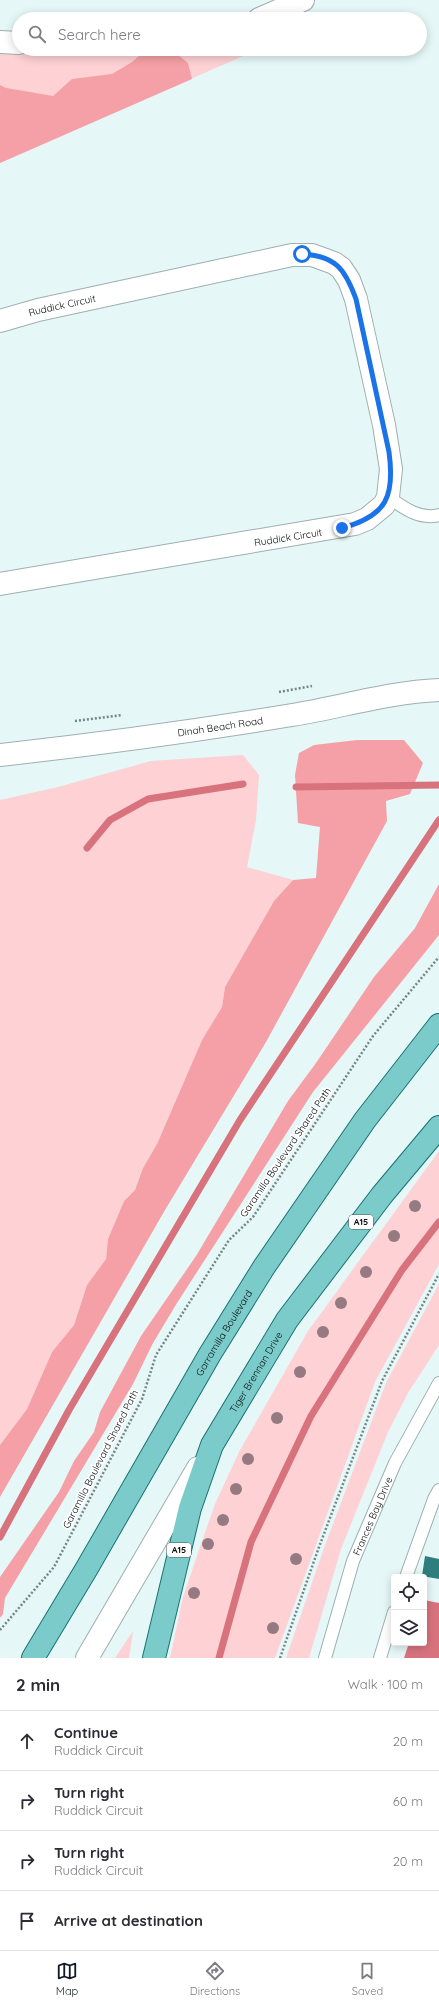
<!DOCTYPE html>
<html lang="en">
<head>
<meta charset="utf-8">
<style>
	:root { --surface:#fff; --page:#f2f2f3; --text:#2b2b33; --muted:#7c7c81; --line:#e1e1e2; --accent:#111827 }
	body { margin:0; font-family:Quicksand,sans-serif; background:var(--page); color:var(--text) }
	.controls { position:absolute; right:12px; bottom:12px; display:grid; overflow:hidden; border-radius:4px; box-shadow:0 2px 10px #0003 }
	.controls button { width:36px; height:36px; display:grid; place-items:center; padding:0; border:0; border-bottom:1px solid var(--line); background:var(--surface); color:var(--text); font:20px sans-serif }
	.stop { position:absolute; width:12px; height:12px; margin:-9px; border:3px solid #1a73e8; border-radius:50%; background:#fff }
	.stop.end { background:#1a73e8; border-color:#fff; box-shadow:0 1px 4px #0008 }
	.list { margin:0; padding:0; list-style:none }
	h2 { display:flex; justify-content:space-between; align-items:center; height:52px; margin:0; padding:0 16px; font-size:17px }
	h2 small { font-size:13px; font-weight:400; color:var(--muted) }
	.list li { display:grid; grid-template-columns:26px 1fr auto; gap:12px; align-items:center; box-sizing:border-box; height:60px; padding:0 16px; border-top:1px solid var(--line) }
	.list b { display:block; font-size:15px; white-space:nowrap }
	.list p { margin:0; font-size:13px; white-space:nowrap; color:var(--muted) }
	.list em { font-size:13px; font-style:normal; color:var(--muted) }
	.icon { flex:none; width:22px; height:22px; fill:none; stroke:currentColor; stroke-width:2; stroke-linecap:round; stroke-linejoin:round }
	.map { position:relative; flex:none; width:439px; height:1658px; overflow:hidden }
	.search { position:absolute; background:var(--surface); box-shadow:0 2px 10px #0003; left:12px; right:12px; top:12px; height:44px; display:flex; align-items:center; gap:10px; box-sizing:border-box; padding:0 14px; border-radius:22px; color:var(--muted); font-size:15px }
	.sheet { height:292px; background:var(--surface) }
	nav { display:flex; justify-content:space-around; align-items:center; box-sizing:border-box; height:56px; border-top:1px solid var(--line); background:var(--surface); font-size:11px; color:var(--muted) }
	nav a { display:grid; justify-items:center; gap:2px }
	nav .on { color:var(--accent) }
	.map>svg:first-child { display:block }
</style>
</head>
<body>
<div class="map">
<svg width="439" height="1658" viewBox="0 0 439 1658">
	<rect width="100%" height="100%" fill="#e5f7f7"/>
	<path fill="#fed1d4" d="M209,49H259L0,163V52L157,55L177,54Z
		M243,755L259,775L256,820L247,867L293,880L274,901L225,987L222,1007L202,1040L157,1144L143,1168L135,1190L124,1201L108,1239L106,1259L87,1285L74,1325L52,1352L27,1409L0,1445V800L58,787L151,761Z
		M439,1151V1264L375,1382L275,1658H170L183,1597L200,1547L215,1504L239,1452L308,1331Z
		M439,1284V1345L408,1393L388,1432L341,1549L309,1658H286L324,1548L386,1383Z
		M133,1631L129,1658H115Z"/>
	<path fill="#f5a0a7" d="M177,54L188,63L192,79L0,163V85L6,88L53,96L72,79L112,74L132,62L140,55Z
		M357,740H404L423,763L410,794L386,801L387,821L266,1042L165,1210L0,1497V1445L27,1409L52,1352L74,1325L87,1285L106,1259L108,1239L124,1201L135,1190L143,1168L157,1144L202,1040L222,1007L225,987L274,901L293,880L316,878L320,827L298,823L295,775L299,753L314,745Z
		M439,884V935L313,1092L177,1303L153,1343L133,1384L5,1598L3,1614L0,1618V1577L59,1492L74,1461L94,1432L100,1412L141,1336L196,1256L288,1101L316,1063L374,977L415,928Z"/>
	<path fill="#d8737e" d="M424,1600L439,1603V1658H404L409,1643H424Z"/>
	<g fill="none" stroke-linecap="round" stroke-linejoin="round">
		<path stroke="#d8737e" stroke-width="7" d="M296,787L439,785
			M87,848L110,820L148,799L243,784
			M0,1537L69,1410L240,1120L439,820
			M219,1658L251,1542L311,1416L402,1270L439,1222"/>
	</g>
	<path fill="#2e7e7e" d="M425,1556L439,1559V1579L422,1576Z"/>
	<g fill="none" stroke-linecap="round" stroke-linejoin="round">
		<g stroke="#9eafaf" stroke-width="14">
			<g id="lane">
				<path d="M388,497C404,508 419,520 439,515"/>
				<path d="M406,1577L434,1499L439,1490"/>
				<path id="s1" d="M325,1658L353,1561L395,1463L439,1383"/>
				<path d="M380,1658L394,1612"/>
			</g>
		</g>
		<g stroke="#9eafaf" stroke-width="24">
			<g id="street">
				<path d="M259,19L303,0"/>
				<path d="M0,42L19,43"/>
				<path id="s2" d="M0,321L38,310L292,255H312L334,263L341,268L349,280L356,299L384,425L391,469L388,497L384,505L367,519L355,524L0,584"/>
				<path id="s3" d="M0,755C98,744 195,731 292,715C341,707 390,692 439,690"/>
			</g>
		</g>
		<g stroke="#9eafaf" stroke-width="24">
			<path id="secondary" d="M87,1658L198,1468"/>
		</g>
		<g stroke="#1a7272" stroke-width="24">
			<g id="primary">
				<path id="s4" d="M33,1658L87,1568L210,1354L264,1267L365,1120L439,1025"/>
				<path id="s5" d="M154,1658L190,1508L212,1445L287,1320L382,1195L439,1127"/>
			</g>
		</g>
		<path stroke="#788484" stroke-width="2.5" stroke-dasharray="2 2" stroke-linecap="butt" d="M279,692L312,686
			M75,721L122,715
			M0,1630L54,1567L142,1399L156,1355L229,1240L253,1217L373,1036L439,957
			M280,1658L319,1547L382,1381L439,1274"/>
		<use href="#lane" stroke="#fff" stroke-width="12"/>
		<use href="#street" stroke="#fff" stroke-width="22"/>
		<use href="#secondary" stroke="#fff" stroke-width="22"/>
		<use href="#primary" stroke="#7ccbcb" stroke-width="22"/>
	</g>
	<g fill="#957a81">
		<circle cx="415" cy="1206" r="6"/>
		<circle cx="394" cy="1236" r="6"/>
		<circle cx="366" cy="1272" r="6"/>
		<circle cx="341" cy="1303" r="6"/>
		<circle cx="323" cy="1332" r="6"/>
		<circle cx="300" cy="1372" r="6"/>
		<circle cx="277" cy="1418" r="6"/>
		<circle cx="248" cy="1459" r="6"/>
		<circle cx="236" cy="1489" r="6"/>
		<circle cx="223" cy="1520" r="6"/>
		<circle cx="208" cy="1544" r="6"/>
		<circle cx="296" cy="1559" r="6"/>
		<circle cx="194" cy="1593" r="6"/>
		<circle cx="273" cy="1628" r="6"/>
	</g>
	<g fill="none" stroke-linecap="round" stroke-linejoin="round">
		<path stroke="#1a73e8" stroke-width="5" d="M302,254C336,256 345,269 356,299L389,452C395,496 387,516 342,528"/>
	</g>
	<g text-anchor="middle" stroke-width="3.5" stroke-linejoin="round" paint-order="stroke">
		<g fill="#fff" stroke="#515656" stroke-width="1">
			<rect x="349" y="1215" width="24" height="14" rx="3"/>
			<rect x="167" y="1543" width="24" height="14" rx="3"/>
		</g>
		<g font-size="9" font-weight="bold" fill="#070d0d">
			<text x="361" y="1225">A15</text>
			<text x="179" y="1553">A15</text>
		</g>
		<g font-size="10" fill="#070d0d" stroke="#fff">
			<text dy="4" stroke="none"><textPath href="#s2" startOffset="64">Ruddick Circuit</textPath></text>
			<text transform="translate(288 537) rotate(-9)" y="4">Ruddick Circuit</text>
			<text dy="4" stroke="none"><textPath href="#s3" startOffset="222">Dinah Beach Road</textPath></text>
			<text transform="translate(285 1152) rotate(-56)" y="4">Garamilla Boulevard Shared Path</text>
			<text dy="4" stroke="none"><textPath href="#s4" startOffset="377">Garramilla Boulevard</textPath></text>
			<text dy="4" stroke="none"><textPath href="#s5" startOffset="306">Tiger Brennan Drive</textPath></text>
			<text transform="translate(100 1459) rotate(-63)" y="4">Garamilla Boulevard Shared Path</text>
			<text dy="4" stroke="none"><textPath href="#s1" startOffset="150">Frances Bay Drive</textPath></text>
		</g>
	</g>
</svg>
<div class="controls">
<button><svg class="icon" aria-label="locate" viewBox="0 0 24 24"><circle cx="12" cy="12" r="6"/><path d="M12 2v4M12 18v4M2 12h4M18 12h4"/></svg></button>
<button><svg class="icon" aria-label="layers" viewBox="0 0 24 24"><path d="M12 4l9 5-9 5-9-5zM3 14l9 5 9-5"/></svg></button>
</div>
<div class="stop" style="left:302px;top:254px"></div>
<div class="stop end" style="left:342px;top:528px"></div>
<div class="search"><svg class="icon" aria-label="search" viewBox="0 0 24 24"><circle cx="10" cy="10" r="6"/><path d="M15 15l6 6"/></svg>Search here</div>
</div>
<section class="sheet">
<h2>2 min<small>Walk · 100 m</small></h2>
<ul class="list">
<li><svg class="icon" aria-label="ahead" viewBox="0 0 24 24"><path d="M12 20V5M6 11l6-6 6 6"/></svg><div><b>Continue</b><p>Ruddick Circuit</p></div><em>20 m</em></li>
<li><svg class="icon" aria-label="right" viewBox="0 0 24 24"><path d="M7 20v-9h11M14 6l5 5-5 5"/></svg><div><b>Turn right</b><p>Ruddick Circuit</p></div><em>60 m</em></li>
<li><svg class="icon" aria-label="right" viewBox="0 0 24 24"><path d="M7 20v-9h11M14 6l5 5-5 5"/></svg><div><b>Turn right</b><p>Ruddick Circuit</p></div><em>20 m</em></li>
<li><svg class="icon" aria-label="arrive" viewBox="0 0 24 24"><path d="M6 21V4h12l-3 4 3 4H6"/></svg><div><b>Arrive at destination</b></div></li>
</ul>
</section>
<nav>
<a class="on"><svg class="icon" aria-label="map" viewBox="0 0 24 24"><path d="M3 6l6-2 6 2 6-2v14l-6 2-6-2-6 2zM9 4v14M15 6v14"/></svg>Map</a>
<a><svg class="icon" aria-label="directions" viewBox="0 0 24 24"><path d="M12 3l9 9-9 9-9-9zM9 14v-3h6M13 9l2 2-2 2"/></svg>Directions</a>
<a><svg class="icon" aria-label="saved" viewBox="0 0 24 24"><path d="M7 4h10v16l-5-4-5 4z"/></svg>Saved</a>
</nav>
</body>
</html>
